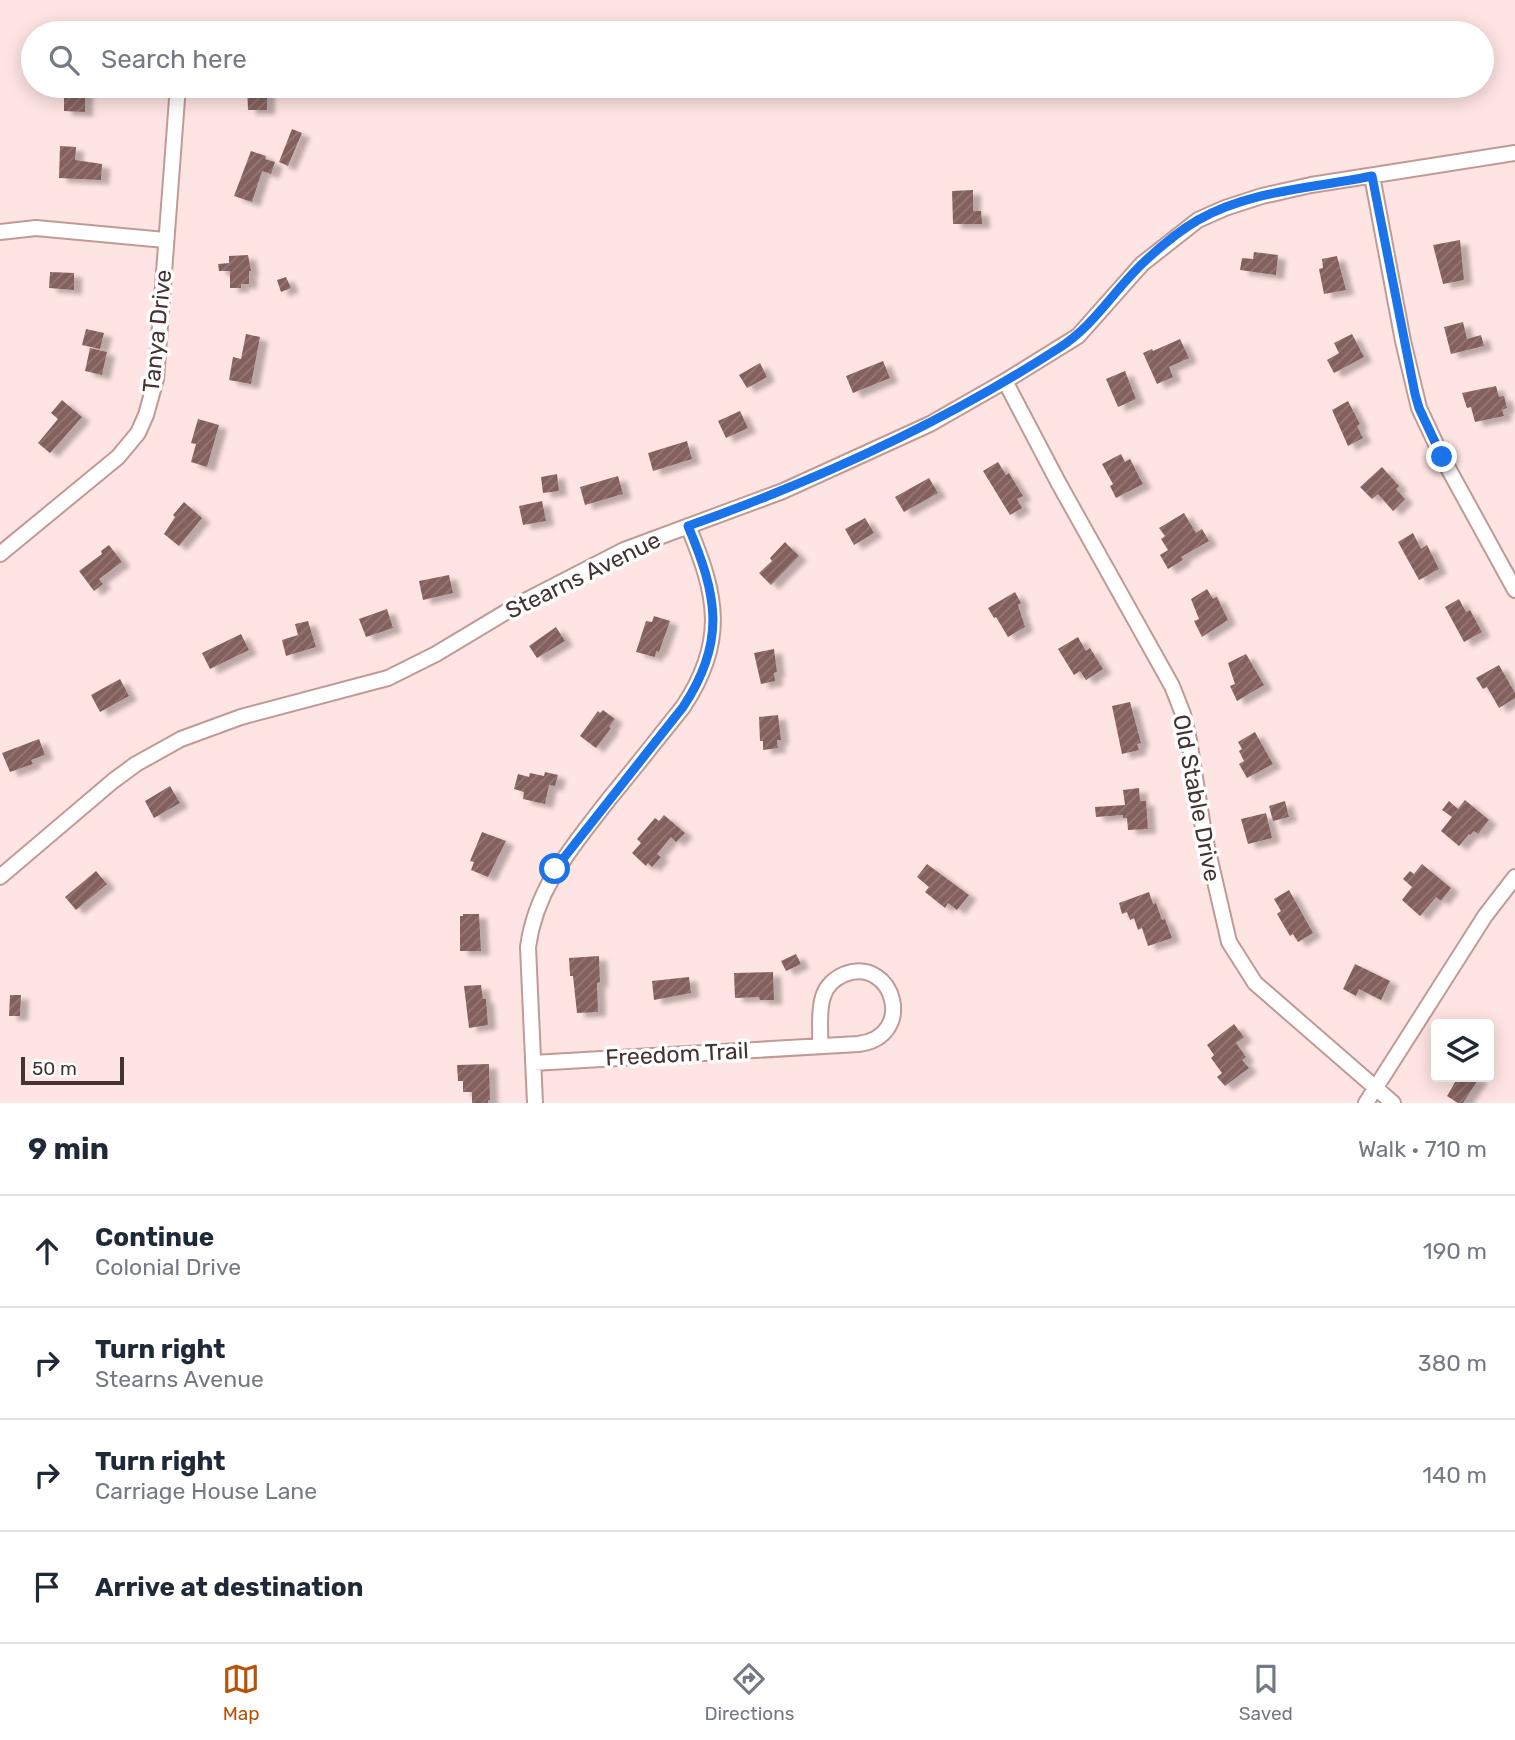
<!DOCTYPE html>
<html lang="en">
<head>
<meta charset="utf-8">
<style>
	:root { --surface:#fff; --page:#f2f2f3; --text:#1f2937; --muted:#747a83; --line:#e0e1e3; --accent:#b45309 }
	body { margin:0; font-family:Rubik,sans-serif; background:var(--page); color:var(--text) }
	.controls { position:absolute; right:21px; bottom:21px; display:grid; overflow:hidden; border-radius:7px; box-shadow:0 4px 18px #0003 }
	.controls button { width:63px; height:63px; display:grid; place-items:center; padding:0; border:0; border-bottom:2px solid var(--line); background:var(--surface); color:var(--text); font:35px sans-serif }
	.scale { position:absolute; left:21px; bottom:18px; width:103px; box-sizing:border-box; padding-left:7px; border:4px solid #443332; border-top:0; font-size:19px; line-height:24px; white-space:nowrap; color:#443332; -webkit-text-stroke:5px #fff; paint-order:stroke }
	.stop { position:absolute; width:21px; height:21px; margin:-16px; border:5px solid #1a73e8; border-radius:50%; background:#fff }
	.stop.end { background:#1a73e8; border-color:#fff; box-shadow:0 2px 7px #0008 }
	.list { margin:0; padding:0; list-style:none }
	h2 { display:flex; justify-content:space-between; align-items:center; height:91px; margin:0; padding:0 28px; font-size:30px }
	h2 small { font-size:23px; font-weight:400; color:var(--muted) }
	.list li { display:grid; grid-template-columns:46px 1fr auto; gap:21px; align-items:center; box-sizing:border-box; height:112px; padding:0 28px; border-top:2px solid var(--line) }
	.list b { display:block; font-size:26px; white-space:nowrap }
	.list p { margin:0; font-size:23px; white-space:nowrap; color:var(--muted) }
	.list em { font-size:23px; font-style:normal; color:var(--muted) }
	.icon { flex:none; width:38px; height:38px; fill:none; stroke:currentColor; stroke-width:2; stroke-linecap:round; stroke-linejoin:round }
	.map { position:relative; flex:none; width:1515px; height:1103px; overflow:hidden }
	.search { position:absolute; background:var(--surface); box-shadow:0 4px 18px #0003; left:21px; right:21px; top:21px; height:77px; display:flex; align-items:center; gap:18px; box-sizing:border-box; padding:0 24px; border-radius:38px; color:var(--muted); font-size:26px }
	.sheet { height:539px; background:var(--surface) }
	nav { display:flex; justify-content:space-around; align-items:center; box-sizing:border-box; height:98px; border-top:2px solid var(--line); background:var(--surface); font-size:19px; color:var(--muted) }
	nav a { display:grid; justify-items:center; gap:4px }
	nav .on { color:var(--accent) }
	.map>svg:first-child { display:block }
</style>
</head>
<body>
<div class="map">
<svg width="1515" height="1103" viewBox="0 0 1515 1103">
	<defs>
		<pattern id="building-hatch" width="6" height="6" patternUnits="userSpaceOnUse" patternTransform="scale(1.75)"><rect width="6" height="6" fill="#84605d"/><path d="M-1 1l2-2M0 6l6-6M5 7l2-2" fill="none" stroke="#957876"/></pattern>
		<filter id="shadow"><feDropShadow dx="8" dy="4.5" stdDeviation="2" flood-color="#0004"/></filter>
	</defs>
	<rect width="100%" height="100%" fill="#fee4e2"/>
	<path fill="url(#building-hatch)" filter="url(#shadow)" d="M64,86H83V89H85V112L64,111Z
		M247,86H267V110H248Z
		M292,129L302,133L288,166L279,162Z
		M60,146L76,147L75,160L102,164L101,180L59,178Z
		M251,151L266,156L265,159L275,162L271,174L262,171L252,202L234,196Z
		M973,190V211H981L982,224H953L952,191Z
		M1460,240L1464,280L1443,284L1433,245Z
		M1254,252L1278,255L1276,275L1240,270L1242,258L1253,259Z
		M248,255L251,271H249V284H241V288H230V271H219L218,264L229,263V256Z
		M1337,256L1346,290L1324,294L1319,269L1323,268L1322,259Z
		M50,272L74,273V290L49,288Z
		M286,277L291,288L281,292L277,280Z
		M1463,322L1467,339L1481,335L1484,346L1451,354L1444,327Z
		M86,329L104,333L100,349L82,345Z
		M246,334L260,337L251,384L229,380L233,357L241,359Z
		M1352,334L1364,357L1334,373L1327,360L1339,353L1334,343Z
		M1180,339L1189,358L1169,367L1173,377L1157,384L1143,353L1152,349L1153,351Z
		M90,348L107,352L102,375L85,371Z
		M883,361L890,378L853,393L846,376Z
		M760,363L767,377L747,388L739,375Z
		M1125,371L1136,399L1118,407L1106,379Z
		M1496,386L1499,397L1504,396L1507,408L1502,410L1504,416L1475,422L1471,407L1467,408L1462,393Z
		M62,400L82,417L50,453L38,443L58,419L51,413Z
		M1348,401L1360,424L1357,426L1363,438L1348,446L1332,410Z
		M740,411L748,428L726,438L718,421Z
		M198,419L219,425L207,467L191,462L196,444L191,443Z
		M687,441L692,459L653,471L648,453Z
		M1121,454L1125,462L1130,459L1143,484L1116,498L1110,486L1113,484L1102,464Z
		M998,462L1006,475L1009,473L1023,496L1017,499L1022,508L1010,515L983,471Z
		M1382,467L1399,486L1396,489L1405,499L1393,511L1378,494L1372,499L1360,487Z
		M557,474L559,491L543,493L541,477Z
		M618,476L623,494L585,505L580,487Z
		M929,478L938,493L904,512L895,497Z
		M542,501L546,521L523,525L519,506Z
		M184,502L202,518L179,546L164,534L175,517L173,515Z
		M1184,513L1196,533L1202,529L1209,541L1181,557L1183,560L1168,569L1160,555L1168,550L1161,539L1165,536L1159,528Z
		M865,518L874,533L854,545L845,529Z
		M1413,533L1421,549L1427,545L1439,569L1419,580L1398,542Z
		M785,542L799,556L771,585L759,573L772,561L770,558Z
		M109,545L122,562L99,579L103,584L94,591L79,571L102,554L101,551Z
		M449,575L453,593L423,600L419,581Z
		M1207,589L1213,599L1217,597L1228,620L1202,637L1194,621L1199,619L1191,599Z
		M1015,592L1021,603L1018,605L1025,627L1008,637L996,617L994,618L988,608Z
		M1459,599L1466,612L1470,610L1482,632L1464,642L1445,607Z
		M387,609L393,628L366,637L359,619Z
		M654,616L670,621L659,652L656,651L655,657L636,652L646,621L652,622Z
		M308,621L316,647L286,656L282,640L298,635L295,624Z
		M556,627L565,641L537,658L529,646Z
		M241,634L249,650L210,669L202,653Z
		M1078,637L1086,651L1090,648L1103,669L1086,680L1080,671L1074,675L1058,649Z
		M774,649L777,672L774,673L775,681L761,684L754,653Z
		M1246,654L1264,685L1237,701L1230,686L1235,684L1228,663Z
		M1499,665L1515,693V698L1499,708L1487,687L1483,689L1476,678Z
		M120,679L129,696L100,712L91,695Z
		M1130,702L1141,743L1137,744L1139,750L1122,754L1112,706Z
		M603,710L615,719L609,727L611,728L596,748L580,736L598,711L600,713Z
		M778,715L781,740H777L778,748L763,750V741H760L759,717Z
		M1255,732L1273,764L1247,778L1239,764L1244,761L1239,751L1242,749L1238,742Z
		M39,739L45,755L31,760L33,764L10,772L2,753Z
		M545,772L558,775L555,786L549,785L545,804L523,799L524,792L514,789L518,774L529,777L530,773L544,776Z
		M170,786L180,803L154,818L145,801Z
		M1139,788L1140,801H1146L1148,829L1128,830L1127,818H1123V815L1096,817L1095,807L1125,805L1123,790Z
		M1465,800L1489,820L1478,834L1474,831L1470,835L1469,834L1459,846L1441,831L1452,817L1442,810L1449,801L1458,809Z
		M1285,801L1289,817L1273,821L1269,806Z
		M1266,813L1272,838L1248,844L1241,819Z
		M664,815L685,833L676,842L671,837L657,854L661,857L652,867L648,863L646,866L632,853L641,843L637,839L655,818L659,821Z
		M482,832L506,841L488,877L471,870L474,862L470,861Z
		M927,864L969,895L957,910L948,903L945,908L925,892L929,887L917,877Z
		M1422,864L1451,888L1441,901L1436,897L1420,916L1402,900L1412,887L1403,879L1410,871L1414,874Z
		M96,871L107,884L76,910L65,897Z
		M1289,890L1313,933L1298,942L1293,934L1290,936L1277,914L1281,911L1274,899Z
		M1149,892L1153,904L1156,903L1162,920L1165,919L1172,938L1148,946L1142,928L1138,930L1134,918L1130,920L1127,912L1122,914L1119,903Z
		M463,914H479L481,951H460V916H463Z
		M796,954L801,964L786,971L781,961Z
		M599,956L600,982L597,983L598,1012L577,1013L573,976H570L569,958Z
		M1355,964L1390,981L1381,1000L1359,989L1356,996L1343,989Z
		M773,972L774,1000H760L759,997L735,998L734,973Z
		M689,977L691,993L654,1000L652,981Z
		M481,985L483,999H486L488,1025L469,1028L464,986Z
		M10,995H21L20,1016H9Z
		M1234,1024L1244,1037L1236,1043L1246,1057L1242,1060L1249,1068L1225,1086L1217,1077L1222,1073L1211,1058L1214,1055L1207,1045Z
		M489,1064L490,1100H488V1103H472V1092H463V1081H458L457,1065Z
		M1458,1077H1480L1463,1103H1458L1447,1096Z"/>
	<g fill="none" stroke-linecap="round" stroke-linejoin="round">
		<g stroke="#c19a96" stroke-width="18">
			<path id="minor" d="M1372,176L1403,341L1419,408L1442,457L1515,590
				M0,232L36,228L165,240
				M1005,381L1058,482L1172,686L1183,714L1189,740L1204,834L1229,942L1255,983L1393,1103
				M0,554L118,457L138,433L146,415L156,379L178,86
				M0,877L113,781L136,764L181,739L241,717L388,678L436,654L521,603L624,550L783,491L930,424L1007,380L1078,336L1142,264L1198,220L1225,208L1262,196L1311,185L1515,153
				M533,1063L858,1044C917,1037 894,956 845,974C835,978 826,986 823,997C818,1012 821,1030 820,1046
				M535,1103L528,947C536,887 573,846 609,799C634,769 658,738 683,707C727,641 717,595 688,526
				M1366,1103L1485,916L1515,877"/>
		</g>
		<use href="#minor" stroke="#fff" stroke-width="14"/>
	</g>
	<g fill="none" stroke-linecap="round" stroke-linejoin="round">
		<path stroke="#1a73e8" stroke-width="9" d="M555,869L683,707C727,641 717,595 688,526C818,480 943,423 1059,348C1094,326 1114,290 1144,262C1160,247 1179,231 1198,220C1251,190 1314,188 1372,176L1415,394L1419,408L1442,457"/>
	</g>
	<g text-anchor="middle" stroke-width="7" stroke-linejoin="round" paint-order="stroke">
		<g font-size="23" fill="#443332" stroke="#fff">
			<text transform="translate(157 331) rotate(-84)" y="8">Tanya Drive</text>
			<text transform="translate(583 575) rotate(-26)" y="8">Stearns Avenue</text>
			<text transform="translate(1197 798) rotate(79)" y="8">Old Stable Drive</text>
			<text transform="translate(677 1054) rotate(-3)" y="8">Freedom Trail</text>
		</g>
	</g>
</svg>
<div class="controls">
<button><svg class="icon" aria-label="layers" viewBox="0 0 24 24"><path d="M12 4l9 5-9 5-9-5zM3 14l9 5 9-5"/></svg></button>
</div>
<div class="scale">50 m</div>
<div class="stop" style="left:555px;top:869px"></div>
<div class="stop end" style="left:1442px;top:457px"></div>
<div class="search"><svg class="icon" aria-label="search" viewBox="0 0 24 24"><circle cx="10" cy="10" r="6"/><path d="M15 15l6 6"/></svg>Search here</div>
</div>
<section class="sheet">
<h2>9 min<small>Walk · 710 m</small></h2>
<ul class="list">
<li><svg class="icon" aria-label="ahead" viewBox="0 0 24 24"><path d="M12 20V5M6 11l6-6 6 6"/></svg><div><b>Continue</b><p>Colonial Drive</p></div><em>190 m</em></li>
<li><svg class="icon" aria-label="right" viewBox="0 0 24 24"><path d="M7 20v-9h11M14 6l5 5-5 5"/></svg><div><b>Turn right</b><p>Stearns Avenue</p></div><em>380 m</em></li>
<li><svg class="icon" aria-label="right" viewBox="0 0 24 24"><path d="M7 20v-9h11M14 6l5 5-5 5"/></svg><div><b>Turn right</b><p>Carriage House Lane</p></div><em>140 m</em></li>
<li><svg class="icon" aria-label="arrive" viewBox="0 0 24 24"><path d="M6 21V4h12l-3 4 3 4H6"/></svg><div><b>Arrive at destination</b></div></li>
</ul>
</section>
<nav>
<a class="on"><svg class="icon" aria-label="map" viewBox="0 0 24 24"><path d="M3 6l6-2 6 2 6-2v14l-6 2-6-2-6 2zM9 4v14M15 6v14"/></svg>Map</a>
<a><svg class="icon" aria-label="directions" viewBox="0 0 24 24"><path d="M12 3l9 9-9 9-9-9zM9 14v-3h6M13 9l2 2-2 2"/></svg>Directions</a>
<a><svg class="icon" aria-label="saved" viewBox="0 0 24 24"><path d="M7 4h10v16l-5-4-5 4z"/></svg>Saved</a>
</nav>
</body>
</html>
